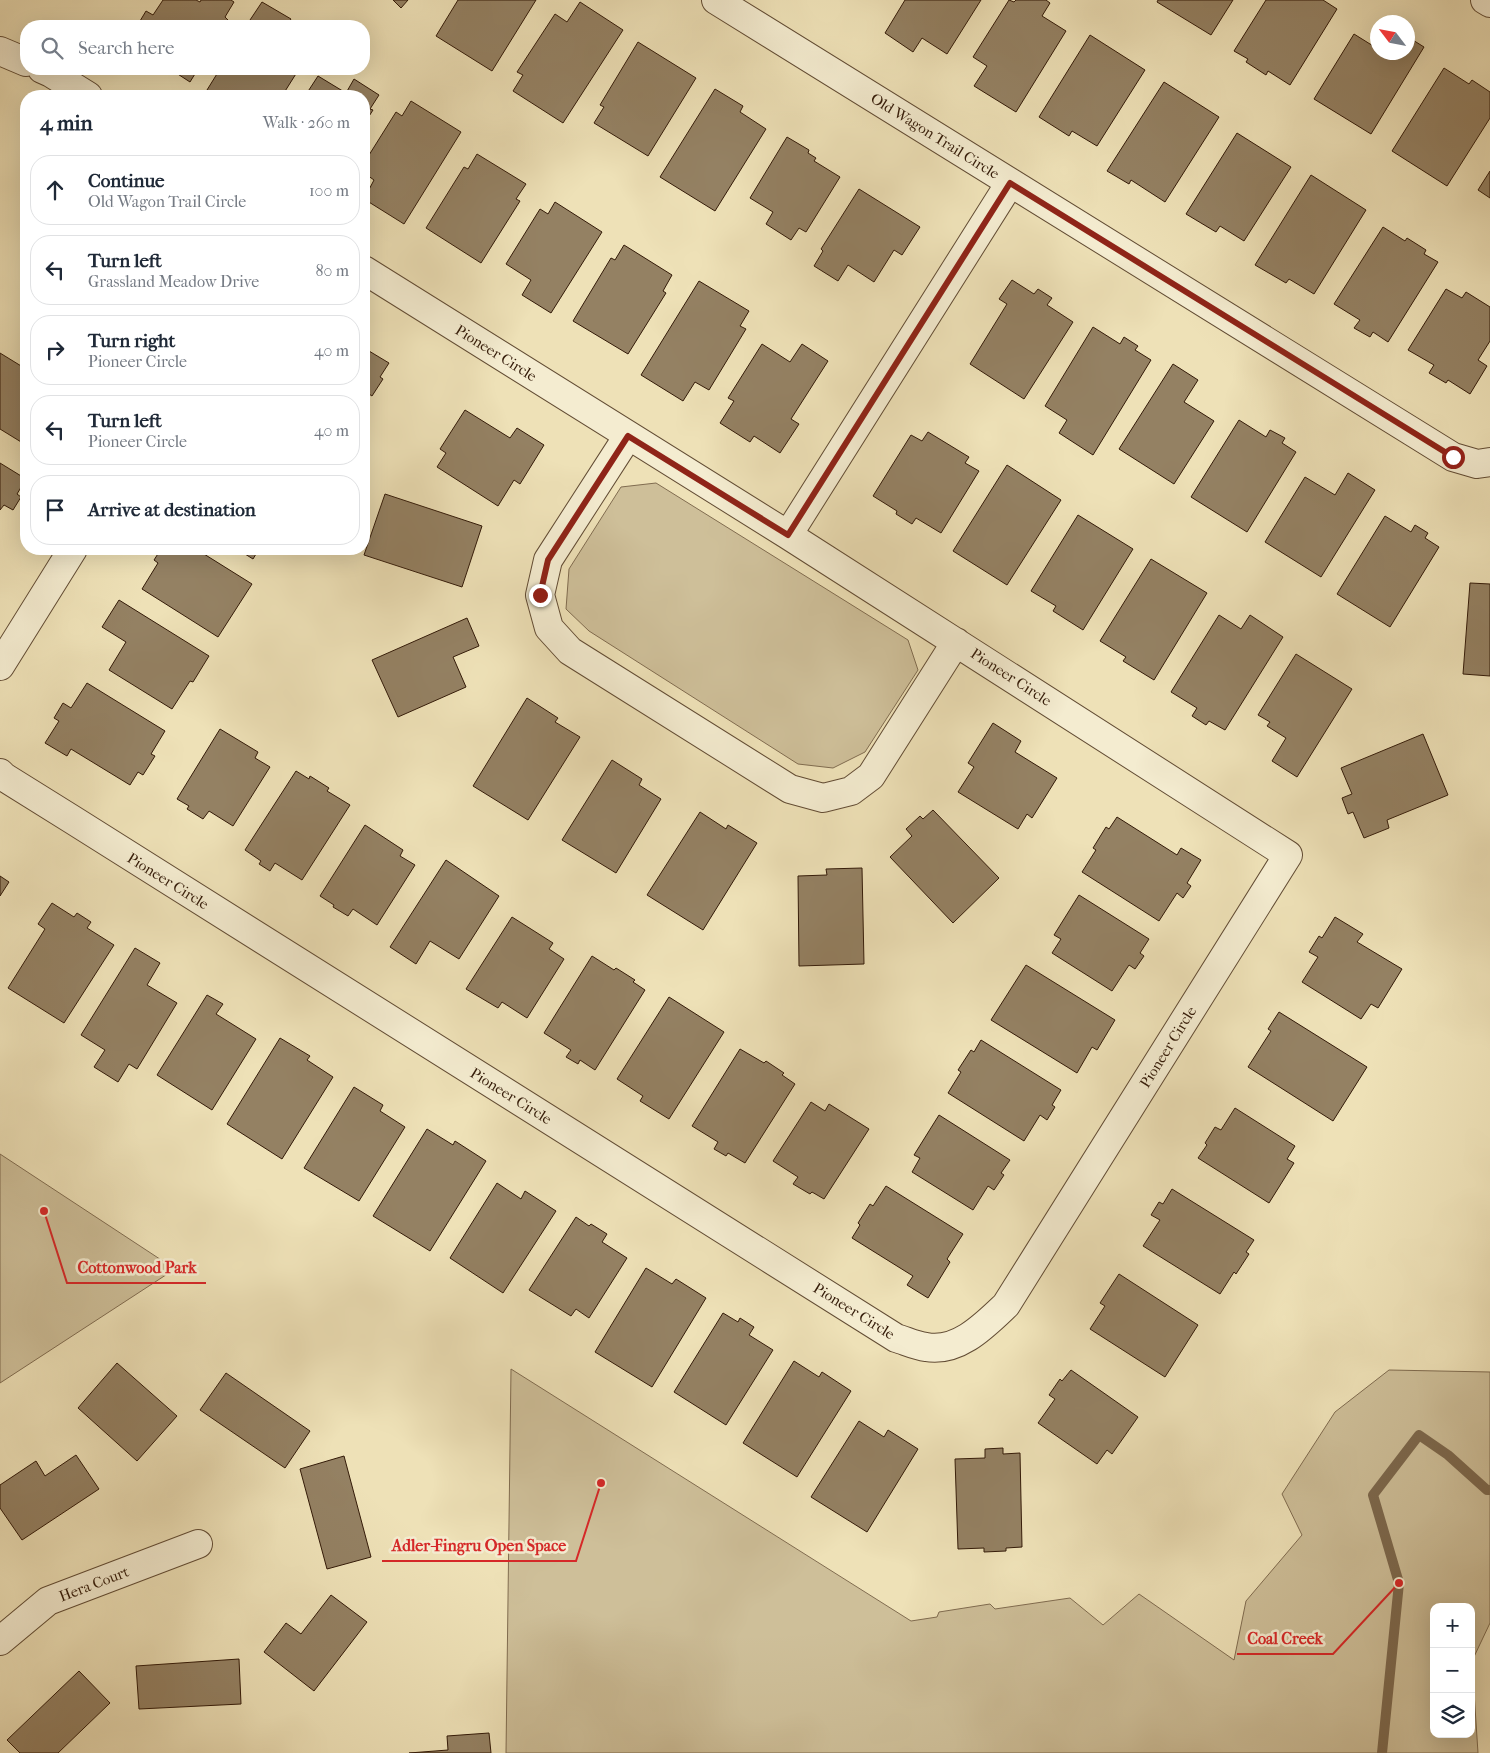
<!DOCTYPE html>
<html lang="en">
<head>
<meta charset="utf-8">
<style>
	:root { --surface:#fff; --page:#f2f2f3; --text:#1f2937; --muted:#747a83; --line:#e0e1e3 }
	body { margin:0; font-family:"IM FELL French Canon",serif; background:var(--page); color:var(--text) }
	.controls { position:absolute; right:15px; bottom:15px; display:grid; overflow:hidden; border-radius:10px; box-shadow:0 5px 20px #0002 }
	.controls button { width:45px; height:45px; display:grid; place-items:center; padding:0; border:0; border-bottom:1px solid var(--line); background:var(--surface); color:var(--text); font:25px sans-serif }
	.compass { position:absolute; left:1370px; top:15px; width:45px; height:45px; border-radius:50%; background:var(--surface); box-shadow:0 5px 20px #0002; rotate:302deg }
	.stop { position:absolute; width:15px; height:15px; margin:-11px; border:4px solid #8f2418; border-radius:50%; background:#fff }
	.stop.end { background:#8f2418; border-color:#fff; box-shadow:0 1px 5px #0008 }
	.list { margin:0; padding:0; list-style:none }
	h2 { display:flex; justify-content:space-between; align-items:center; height:65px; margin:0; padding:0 20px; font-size:21px }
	h2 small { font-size:16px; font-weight:400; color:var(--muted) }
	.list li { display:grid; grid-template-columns:32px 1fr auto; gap:15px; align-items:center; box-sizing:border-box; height:70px; margin:0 10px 10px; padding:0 10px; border:1px solid var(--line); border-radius:20px }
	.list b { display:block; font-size:19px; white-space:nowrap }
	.list p { margin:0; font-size:16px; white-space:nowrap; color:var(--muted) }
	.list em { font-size:16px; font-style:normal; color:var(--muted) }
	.icon { flex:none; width:28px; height:28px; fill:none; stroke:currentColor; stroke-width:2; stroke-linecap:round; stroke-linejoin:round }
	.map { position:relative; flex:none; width:1490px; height:1753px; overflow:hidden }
	.search { position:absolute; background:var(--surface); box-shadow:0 5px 20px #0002; left:20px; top:20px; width:350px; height:55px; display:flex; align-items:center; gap:12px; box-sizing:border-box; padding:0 18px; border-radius:20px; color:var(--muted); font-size:19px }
	.panel { position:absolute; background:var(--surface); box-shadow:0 5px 20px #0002; left:20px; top:90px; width:350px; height:465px; border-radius:20px }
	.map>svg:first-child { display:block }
</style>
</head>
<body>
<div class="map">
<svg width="1490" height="1753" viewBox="0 0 1490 1753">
	<rect width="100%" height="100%" fill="#eee1b7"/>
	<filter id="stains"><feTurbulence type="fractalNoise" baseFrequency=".004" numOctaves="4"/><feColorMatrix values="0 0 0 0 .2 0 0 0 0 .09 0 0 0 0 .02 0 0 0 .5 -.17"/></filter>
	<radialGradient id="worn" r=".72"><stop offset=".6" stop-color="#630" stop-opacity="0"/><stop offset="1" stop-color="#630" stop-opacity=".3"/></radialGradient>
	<path fill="#cebf99" stroke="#806c50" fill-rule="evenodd" d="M656,483L908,640L918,670L865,752L833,768L798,764L589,631L566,609L569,569L621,487Z
		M0,1154L175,1269L0,1383Z
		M511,1369L911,1621L937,1617L939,1612L990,1604L995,1609L1070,1598L1103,1625L1139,1594L1234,1660L1246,1601L1302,1535L1282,1494L1335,1412L1389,1370L1490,1372V1623L1472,1661L1478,1753H506ZM1434,1607H1471V1734H1434Z"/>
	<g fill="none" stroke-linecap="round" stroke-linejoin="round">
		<path stroke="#7d694e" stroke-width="10" d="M1382,1753L1399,1583L1373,1495L1419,1435L1448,1455L1487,1490H1490"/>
	</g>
	<path fill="#948163" stroke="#331a08" d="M163,0H196L200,2L201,0H231L234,2L225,17L228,20L224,26H137L146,11L153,15Z
		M393,0H408L401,8Z
		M458,0H536L492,71L436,36Z
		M905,0H981L947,54L922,38L913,52L885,33Z
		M1009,0L1014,2L1016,0H1046L1050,3L1042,16L1066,31L1016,112L974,86L987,66L973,57Z
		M1158,0H1233L1211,35L1157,2Z
		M1266,0H1323L1337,9L1290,85L1268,71L1266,75L1246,62L1248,59L1234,51Z
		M262,2L291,19L286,26H246Z
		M580,2L623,30L563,123L513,91L523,75L517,72L555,14L567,22Z
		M1354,34L1378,49V52H1408V37L1424,47L1371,134L1314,99Z
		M1090,35L1145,70L1097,146L1072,131L1069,136L1039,117Z
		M638,42L696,78L648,156L594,123L604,107L600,105Z
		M1444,68L1469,84L1472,80L1490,92V118L1447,186L1392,151Z
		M170,69H198L190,82Z
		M220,69H299L282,96H217L207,90Z
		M318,76L346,93L354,79L379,95L370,109L373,110L364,124V96H305Z
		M1164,82L1219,117L1165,202L1131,180L1129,184L1107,171Z
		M715,89L743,106L740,112L766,129L715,211L660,177Z
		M411,101L461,132L404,224L364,199L374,180L364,173V163L396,112L402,116Z
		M1237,133L1291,167L1244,241L1220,226L1216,232L1186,214Z
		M787,137L809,150L808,153L816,158L814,161L840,177L806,232L799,228L791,240L766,224L773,212L750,198Z
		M477,154L526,184L516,199L520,201L481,263L426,228L464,167L468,169Z
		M1490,171V198L1478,190Z
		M1311,175L1366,210L1314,294L1289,279L1286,283L1255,265Z
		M859,189L920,227L902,255L894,250L874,282L848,265L838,281L814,266L823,251L821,249Z
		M555,202L602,232L551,313L522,295L531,280L506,264L540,209L548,214Z
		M1383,227L1405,241L1407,238L1426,250L1424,254L1438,262L1388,342L1373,332L1370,337L1354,328L1360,320L1334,304Z
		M624,245L672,275L663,291L666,293L628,354L573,321L611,258L615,260Z
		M1012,280L1034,294L1038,289L1052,298L1047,305L1073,322L1024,399L970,364L1007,304L999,299Z
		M699,281L749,311L740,326L746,329L709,390L695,382L683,401L641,375Z
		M1446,289L1462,298L1466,292L1490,307V341L1478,360L1487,366L1470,394L1448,380L1446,383L1429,373L1434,365L1408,350Z
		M1093,327L1120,344L1124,337L1138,346L1135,350L1151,360L1093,455L1059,433L1067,420L1045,406Z
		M762,344L790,362L802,344L828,361L791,419L799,424L780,453L754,436L750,442L720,423L734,401L728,398Z
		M364,348L389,363L380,377L383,379L372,396L369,394L364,403Z
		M0,353L26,369V445L0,429Z
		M1173,364L1198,380L1184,402L1214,421L1174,484L1119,449Z
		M465,410L510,438L517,428L544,445L520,484L514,480L498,506L437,467L446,453L440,449Z
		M1239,420L1266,437L1270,430L1285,438L1282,443L1296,452L1247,532L1191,497Z
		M928,432L969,457L965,463L979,471L941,533L916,518L912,524L896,514L897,511L873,496L911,435L922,441Z
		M0,463L26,479L17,494L21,497L13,510L4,505L0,510Z
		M1007,465L1061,500L1007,585L953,551Z
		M1348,473L1375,490L1321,577L1265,542L1305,477L1335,495Z
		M385,494L482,526L462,587L364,555Z
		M1078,515L1133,549L1083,630L1053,611L1056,606L1031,591Z
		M1385,516L1411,532L1415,525L1428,533L1425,538L1439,547L1390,627L1337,594Z
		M161,549H196L252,584L218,637L142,589L158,563L154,560Z
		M237,549H259L253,559Z
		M1151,559L1207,593L1154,680L1123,661L1126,657L1100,641Z
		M1470,583L1490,584V676L1463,674Z
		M119,600L209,656L193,682L190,681L172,709L109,670L126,642L102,627Z
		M1219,615L1241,629L1250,615L1283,637L1225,730L1209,721L1206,725L1192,716L1197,708L1171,692Z
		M467,618L479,646L453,657L466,687L398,717L372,660Z
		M1296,654L1352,689L1297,777L1272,761L1286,738L1267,726L1270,722L1258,715Z
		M87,683L165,731L151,754L155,756L143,775L138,772L130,785L71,749L67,756L45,743L59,721L54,718L63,703L71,708Z
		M527,698L558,718L555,722L580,737L528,820L473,786Z
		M993,723L1021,741L1015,752L1057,778L1032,818L1027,814L1018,829L958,792L974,767L968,763Z
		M220,729L258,752L255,758L270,767L233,826L209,811L203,819L187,809L189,806L177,799Z
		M1423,734L1448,795L1387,820L1389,828L1364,838L1353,812L1348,814L1342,798L1352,794L1341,768Z
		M612,760L642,779L639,785L661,799L616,873L562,840Z
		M296,771L309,779L310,776L329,788L327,791L350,805L302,880L275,863L270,871L259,864L261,861L245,850Z
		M933,810L999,878L953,923L890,857L912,836L906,829L920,816L923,819Z
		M700,812L726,829L728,825L757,843L703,930L647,895Z
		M1117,817L1177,855L1181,848L1201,860L1187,883L1191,886L1183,898L1177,893L1159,921L1082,872L1096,850L1093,848L1106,827L1109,829Z
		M365,825L403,850L400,856L415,865L377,925L353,909L348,916L333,907L334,905L320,896Z
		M446,860L499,896L459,959L430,941L416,964L390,947Z
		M862,868L864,964L799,966L798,876L827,875L826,869Z
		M0,876L9,882L0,896Z
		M1079,895L1149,939L1140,953L1144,956L1135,969L1129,965L1112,991L1052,953L1061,939L1054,935Z
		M52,903L74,917L77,913L91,922L87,928L114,945L64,1023L8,988L45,929L38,924Z
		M512,917L553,943L549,949L564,959L527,1018L502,1002L498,1008L466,989Z
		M1335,917L1363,934L1357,942L1402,969L1378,1008L1371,1004L1361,1019L1302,982L1318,957L1309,952L1319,936L1322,938Z
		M135,948L160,963L147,985L177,1003L137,1069L129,1064L118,1082L94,1067L105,1050L81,1035Z
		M592,956L614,970L616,968L635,980L633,982L645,990L595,1070L580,1060L578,1064L566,1057L571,1050L544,1033Z
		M1026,965L1115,1020L1097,1050L1092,1047L1077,1073L991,1020Z
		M207,995L223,1004L216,1014L256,1039L212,1110L157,1075Z
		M669,997L724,1032L669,1119L640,1101L643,1096L617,1079Z
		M1279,1012L1367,1067L1333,1121L1248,1067L1271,1031L1268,1029Z
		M280,1038L310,1056L307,1060L333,1077L282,1159L227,1124Z
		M981,1040L1061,1090L1052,1105L1055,1107L1047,1120L1040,1115L1024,1141L948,1093L961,1072L958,1070L971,1050L974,1052Z
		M740,1049L764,1063L766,1061L784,1073L782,1075L795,1084L745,1163L728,1153L726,1156L714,1149L718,1142L692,1126Z
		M354,1087L383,1105L380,1111L405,1127L359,1201L304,1168Z
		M811,1102L825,1111L829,1104L869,1129L824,1199L812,1192L810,1194L793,1184L798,1177L773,1161Z
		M1235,1108L1295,1146L1287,1159L1294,1163L1269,1203L1198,1158L1207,1145L1205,1143L1215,1127L1221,1130Z
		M939,1115L1010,1160L1001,1173L1004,1175L994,1190L988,1186L973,1210L912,1172L920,1158L914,1155Z
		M427,1129L453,1145L455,1141L486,1161L430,1251L373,1216Z
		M497,1183L521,1199L525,1191L556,1211L503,1293L450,1258Z
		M886,1186L963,1234L947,1259L950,1262L928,1298L907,1285L913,1276L852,1238L860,1225L858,1223L870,1204L873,1206Z
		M1172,1189L1254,1240L1246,1252L1249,1254L1236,1274L1234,1272L1220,1294L1143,1246L1160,1220L1151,1215L1159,1202L1163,1204Z
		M576,1217L589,1226L591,1224L607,1234L602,1242L627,1258L589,1318L576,1309L571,1316L529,1290Z
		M646,1268L672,1284L676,1279L706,1298L652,1387L595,1352Z
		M1119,1274L1198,1325L1165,1377L1090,1329L1105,1306L1100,1303Z
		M723,1313L738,1322L740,1318L754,1327L749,1335L773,1350L726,1425L674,1392Z
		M794,1361L819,1377L822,1372L851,1391L797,1477L743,1443Z
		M117,1363L177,1416L137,1461L78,1408Z
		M1071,1370L1138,1417L1112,1454L1107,1450L1097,1464L1038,1423L1055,1399L1049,1395L1060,1379L1062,1381Z
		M226,1373L310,1431L285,1468L200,1410Z
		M859,1421L884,1437L888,1430L918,1449L867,1532L811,1497Z
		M1003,1448V1454L1020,1453L1022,1547L1006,1548V1551L984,1552V1548L958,1549L955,1459L985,1458V1449Z
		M76,1455L99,1489L22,1540L0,1508V1485L36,1461L45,1476Z
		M344,1456L371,1557L327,1569L300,1469Z
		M331,1595L367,1622L314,1691L264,1652L286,1623L301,1634Z
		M239,1659L241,1704L139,1709L136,1666Z
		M79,1671L110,1703L58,1753H20L7,1740Z
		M489,1733L491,1753H409L448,1750L447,1736Z"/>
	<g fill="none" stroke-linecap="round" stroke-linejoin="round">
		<g stroke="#624c34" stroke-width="30">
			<path id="street" d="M716,0L1453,457L1477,464L1490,462
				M1485,0L1490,3
				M0,51L26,62
				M42,69L51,73L88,96
				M628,436L548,560L540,595L549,628L570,651L790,789L823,798L851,791L871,776L956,642
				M788,535L1010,183
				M0,666L73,549
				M0,773L4,777L73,820L896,1338C906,1341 916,1346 926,1347C958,1353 985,1325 1006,1305L1288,855L788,535L364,270
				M0,1641L48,1601L198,1544"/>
		</g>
		<use href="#street" stroke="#f4ecd0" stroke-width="28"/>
	</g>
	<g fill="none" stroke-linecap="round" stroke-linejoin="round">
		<path stroke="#8f2418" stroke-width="6" d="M540,595L548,560L628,436L788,535L1010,183L1453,457"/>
	</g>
	<g text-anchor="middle" stroke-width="5" stroke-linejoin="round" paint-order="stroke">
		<g font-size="15" fill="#331a08" stroke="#f4ecd0">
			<text transform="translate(935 136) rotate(32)" y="5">Old Wagon Trail Circle</text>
			<text transform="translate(496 353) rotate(32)" y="5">Pioneer Circle</text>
			<text transform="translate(1011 677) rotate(33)" y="5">Pioneer Circle</text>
			<text transform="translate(168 881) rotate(32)" y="5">Pioneer Circle</text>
			<text transform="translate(1168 1047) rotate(-58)" y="5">Pioneer Circle</text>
			<text transform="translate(511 1096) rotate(32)" y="5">Pioneer Circle</text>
			<text transform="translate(854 1311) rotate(32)" y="5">Pioneer Circle</text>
			<text transform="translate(94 1584) rotate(-21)" y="5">Hera Court</text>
		</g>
	</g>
	<path fill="none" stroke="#d62828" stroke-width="2" d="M44 1211L67 1283H206M601 1483L576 1561H382M1399 1583L1333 1654H1237"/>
	<g fill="#d62828" stroke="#f4ecd0" stroke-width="2">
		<circle cx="44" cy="1211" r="5"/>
		<circle cx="601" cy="1483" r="5"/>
		<circle cx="1399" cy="1583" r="5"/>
	</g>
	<g font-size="16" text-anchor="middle" font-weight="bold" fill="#d62828" stroke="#f4ecd0" stroke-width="5" stroke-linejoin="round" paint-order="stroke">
		<text x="137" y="1273">Cottonwood Park</text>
		<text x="479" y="1551">Adler-Fingru Open Space</text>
		<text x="1285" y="1644">Coal Creek</text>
	</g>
	<rect width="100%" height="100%" filter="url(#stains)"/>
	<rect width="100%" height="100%" fill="url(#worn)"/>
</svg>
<div class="controls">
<button>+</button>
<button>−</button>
<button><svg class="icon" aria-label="layers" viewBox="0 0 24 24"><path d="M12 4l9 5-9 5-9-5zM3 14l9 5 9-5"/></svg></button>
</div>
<svg class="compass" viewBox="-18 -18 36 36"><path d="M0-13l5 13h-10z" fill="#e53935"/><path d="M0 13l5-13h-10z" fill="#747a83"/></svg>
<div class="stop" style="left:1453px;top:457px"></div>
<div class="stop end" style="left:540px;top:595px"></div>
<div class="search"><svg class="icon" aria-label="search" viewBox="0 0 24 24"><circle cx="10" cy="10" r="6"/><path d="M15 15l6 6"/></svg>Search here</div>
<section class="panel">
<h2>4 min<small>Walk · 260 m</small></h2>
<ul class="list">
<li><svg class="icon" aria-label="ahead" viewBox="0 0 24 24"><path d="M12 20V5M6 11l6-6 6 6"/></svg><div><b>Continue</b><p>Old Wagon Trail Circle</p></div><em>100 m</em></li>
<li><svg class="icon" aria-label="left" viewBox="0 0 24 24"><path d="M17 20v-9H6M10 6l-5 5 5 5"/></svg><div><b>Turn left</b><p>Grassland Meadow Drive</p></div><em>80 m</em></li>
<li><svg class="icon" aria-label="right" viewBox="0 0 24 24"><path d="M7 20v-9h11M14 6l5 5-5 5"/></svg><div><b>Turn right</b><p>Pioneer Circle</p></div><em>40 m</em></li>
<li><svg class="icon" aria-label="left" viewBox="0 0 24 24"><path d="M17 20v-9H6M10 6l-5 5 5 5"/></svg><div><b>Turn left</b><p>Pioneer Circle</p></div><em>40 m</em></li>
<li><svg class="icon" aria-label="arrive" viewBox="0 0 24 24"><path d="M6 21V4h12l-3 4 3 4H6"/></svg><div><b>Arrive at destination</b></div></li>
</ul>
</section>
</div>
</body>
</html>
